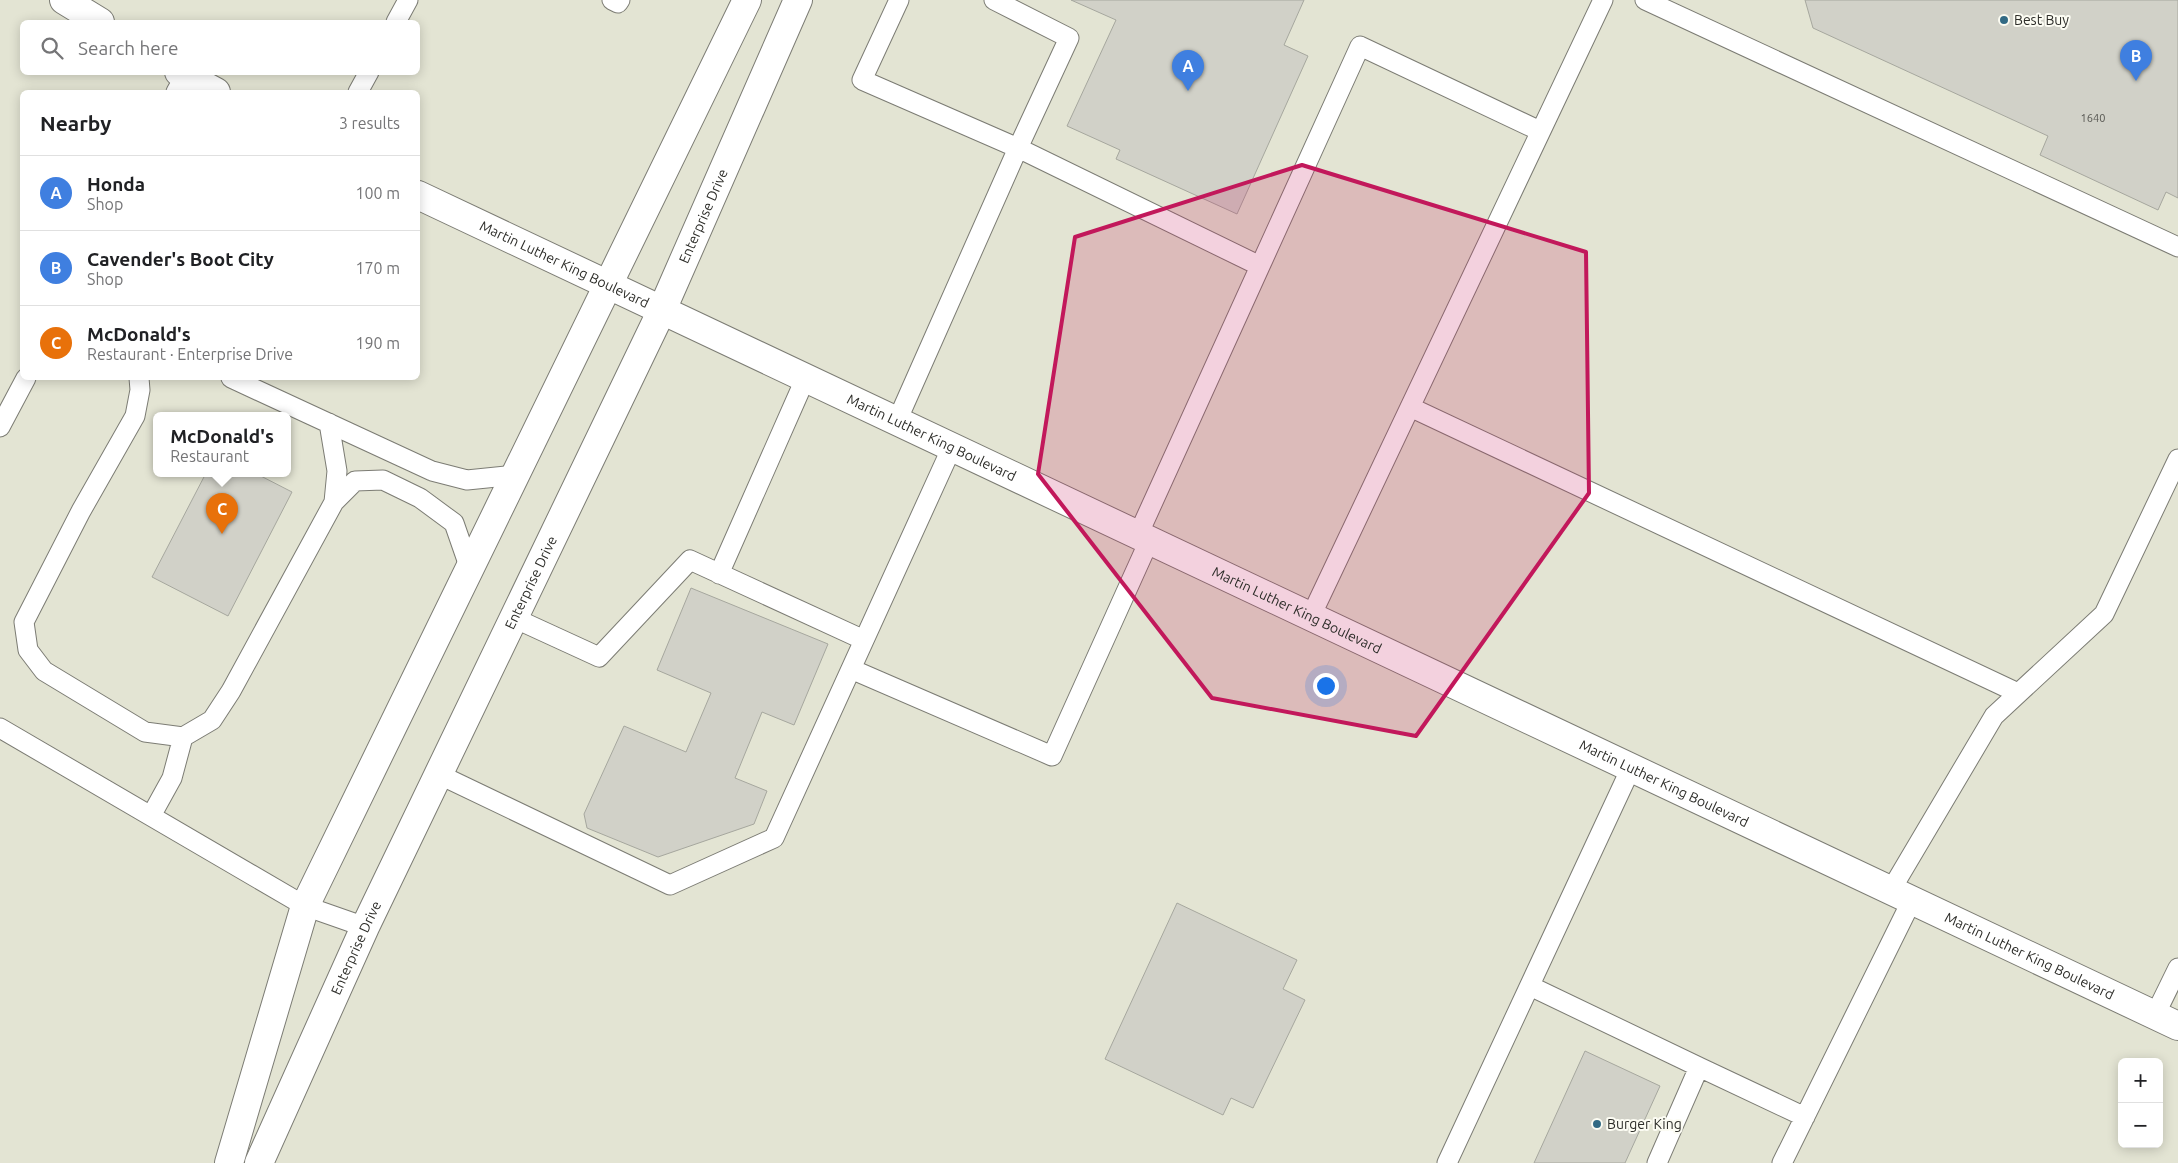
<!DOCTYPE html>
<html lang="en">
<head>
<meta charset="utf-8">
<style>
	:root { --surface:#fff; --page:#f6f6f6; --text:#202124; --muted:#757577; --line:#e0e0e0; --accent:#326a84 }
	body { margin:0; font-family:Ubuntu,sans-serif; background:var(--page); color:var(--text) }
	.controls { position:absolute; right:15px; bottom:15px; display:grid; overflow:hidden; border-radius:8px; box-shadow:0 2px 12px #0003 }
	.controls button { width:45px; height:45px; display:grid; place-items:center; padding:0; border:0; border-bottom:1px solid var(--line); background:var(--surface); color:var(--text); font:25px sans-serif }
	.you { position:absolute; left:1325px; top:685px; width:18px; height:18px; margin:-12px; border:4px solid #fff; border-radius:50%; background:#1a73e8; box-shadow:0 0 0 8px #1a73e833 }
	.badge { display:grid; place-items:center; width:32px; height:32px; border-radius:50%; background:var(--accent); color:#fff; font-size:16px; font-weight:700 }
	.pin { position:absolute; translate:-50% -41px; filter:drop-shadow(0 1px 2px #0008) }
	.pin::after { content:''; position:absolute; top:26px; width:18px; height:15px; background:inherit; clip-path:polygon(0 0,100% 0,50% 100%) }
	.popup { position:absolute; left:153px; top:412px; width:138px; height:65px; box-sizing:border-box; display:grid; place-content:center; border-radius:8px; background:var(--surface); filter:drop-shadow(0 1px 4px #0005); font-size:16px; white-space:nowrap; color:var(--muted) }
	.popup b { font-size:19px; color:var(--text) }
	.popup::after { content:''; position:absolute; left:50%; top:100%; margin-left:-10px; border:10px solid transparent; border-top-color:var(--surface) }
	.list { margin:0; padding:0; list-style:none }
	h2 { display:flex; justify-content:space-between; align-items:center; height:65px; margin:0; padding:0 20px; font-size:21px }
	h2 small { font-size:16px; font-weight:400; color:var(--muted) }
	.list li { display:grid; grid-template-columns:32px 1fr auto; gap:15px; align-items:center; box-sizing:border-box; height:75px; padding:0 20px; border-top:1px solid var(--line) }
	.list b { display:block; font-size:19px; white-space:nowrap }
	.list p { margin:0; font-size:16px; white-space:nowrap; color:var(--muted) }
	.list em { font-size:16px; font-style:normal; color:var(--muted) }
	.icon { flex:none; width:28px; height:28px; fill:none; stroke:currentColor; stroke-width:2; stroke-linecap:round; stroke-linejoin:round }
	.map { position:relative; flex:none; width:2178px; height:1163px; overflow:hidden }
	.search { position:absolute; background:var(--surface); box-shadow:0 2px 12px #0003; left:20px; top:20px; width:400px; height:55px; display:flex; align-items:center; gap:12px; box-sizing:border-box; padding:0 18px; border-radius:8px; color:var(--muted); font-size:19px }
	.panel { position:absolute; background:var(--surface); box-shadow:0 2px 12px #0003; left:20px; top:90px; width:400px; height:290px; border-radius:8px }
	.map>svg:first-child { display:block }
</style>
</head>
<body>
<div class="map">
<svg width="2178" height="1163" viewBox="0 0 2178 1163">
	<rect width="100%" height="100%" fill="#eeefe5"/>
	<path fill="#e3e4d3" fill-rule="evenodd" d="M0,0H2178V1163H0ZM22,22H418V72H22ZM22,92H418V378H22ZM157,415H287V473H157ZM2122,1062H2159V1144H2122Z"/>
	<path fill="#d1d1c8" stroke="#a6a79e" d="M1071,0H1304L1284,45L1308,56L1237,214L1116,159L1120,150L1067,126L1116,20Z
		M1805,0H2178V198L2166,192L2158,210L2040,155L2048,136L1813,28Z
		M206,473H255L292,492L228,616L152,577Z
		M691,588L828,644L794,725L762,712L735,778L767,791L754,824L658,857L587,828L584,814L624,726L686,752L711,693L657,670Z
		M1177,903L1297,960L1283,989L1305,1000L1253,1108L1231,1098L1223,1115L1105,1059Z
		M1585,1051L1660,1086L1625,1163H1534Z"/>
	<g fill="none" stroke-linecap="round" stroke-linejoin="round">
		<g stroke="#7c7c74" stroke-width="21">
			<path id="service" d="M612,0L618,3L620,0
				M899,0L862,80L1018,148L1069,38L994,0
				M1645,0L2178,247
				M396,22L408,0
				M176,92L185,76
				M358,92L369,72
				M139,378L140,390L135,416L81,511L24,622L28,650L44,671L145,732L183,737L212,720L231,691L334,502L337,471L329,423
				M231,378L432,471L467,480L516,475
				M1410,407L2018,693
				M897,421L1018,148L1260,266
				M0,427L26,378
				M334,502L355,481L383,480L420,498L454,523L470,569
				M1138,535L1360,46L1540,131
				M719,574L806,377
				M1311,616L1603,0
				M514,618L599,657L690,560L864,640
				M851,669L1052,756L1149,541
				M0,728L305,906L365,927
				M438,774L670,885L774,838L952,447
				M151,816L172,778L183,737
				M1891,890L1994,716L2104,614L2178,459
				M1530,986L1699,1067L1657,1163
				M2155,1015L2178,968
				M1699,1067L1805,1117
				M1447,1163L1631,768
				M1782,1163L1912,900"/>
		</g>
		<g stroke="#7c7c74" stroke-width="30">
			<g id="tertiary">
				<path d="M229,1163L305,906L747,0"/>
				<path id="s1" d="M259,1163L365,927L662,310L798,0"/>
			</g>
		</g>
		<g stroke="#7c7c74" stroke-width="30">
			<g id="secondary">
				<path d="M64,0L100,22"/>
				<path d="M179,72L216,92"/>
				<path id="s2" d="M418,195L2178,1026"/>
			</g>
		</g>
		<use href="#service" stroke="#fff" stroke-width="19"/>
		<use href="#tertiary" stroke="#fff" stroke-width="28"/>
		<use href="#secondary" stroke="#fff" stroke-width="28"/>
	</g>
	<path fill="#c2185b" fill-opacity="0.2" stroke="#c2185b" stroke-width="4" stroke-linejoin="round" d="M1302,165L1586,252L1589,493L1416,736L1212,698L1038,474L1075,237Z"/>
	<g fill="#326a84" stroke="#fcfcf3" stroke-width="2">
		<circle cx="2004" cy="20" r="5"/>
		<circle cx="1597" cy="1124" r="5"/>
	</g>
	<g text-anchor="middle" stroke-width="4" stroke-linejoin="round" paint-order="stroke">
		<g font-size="11" fill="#565651">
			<text x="2093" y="122">1640</text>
		</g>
		<g font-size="14" fill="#2d2d29" stroke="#fcfcf3" text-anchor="start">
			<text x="2014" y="25">Best Buy</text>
			<text x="1607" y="1129">Burger King</text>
		</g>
		<g font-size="14" fill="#2d2d29" stroke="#fcfcf3">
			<text dy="5" stroke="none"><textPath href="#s1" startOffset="1046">Enterprise Drive</textPath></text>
			<text dy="5" stroke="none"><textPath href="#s2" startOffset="162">Martin Luther King Boulevard</textPath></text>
			<text dy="5" stroke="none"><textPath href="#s2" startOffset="568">Martin Luther King Boulevard</textPath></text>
			<text dy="5" stroke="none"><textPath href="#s1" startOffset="641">Enterprise Drive</textPath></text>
			<text dy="5" stroke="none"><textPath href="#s2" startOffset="972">Martin Luther King Boulevard</textPath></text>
			<text dy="5" stroke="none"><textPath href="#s2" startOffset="1378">Martin Luther King Boulevard</textPath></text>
			<text dy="5" stroke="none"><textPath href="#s1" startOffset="236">Enterprise Drive</textPath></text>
			<text dy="5" stroke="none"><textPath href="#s2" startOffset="1782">Martin Luther King Boulevard</textPath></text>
		</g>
	</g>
</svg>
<div class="controls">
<button>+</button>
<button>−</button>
</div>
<div class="you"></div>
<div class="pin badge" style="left:1188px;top:91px;background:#3f7fe0">A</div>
<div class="pin badge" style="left:2136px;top:81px;background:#3f7fe0">B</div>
<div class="pin badge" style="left:222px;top:534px;background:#e8710a">C</div>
<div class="popup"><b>McDonald's</b>Restaurant</div>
<div class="search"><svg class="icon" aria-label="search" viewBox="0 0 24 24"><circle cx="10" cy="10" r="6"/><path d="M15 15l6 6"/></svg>Search here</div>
<section class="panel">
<h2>Nearby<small>3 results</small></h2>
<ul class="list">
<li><span class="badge" style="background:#3f7fe0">A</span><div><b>Honda</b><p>Shop</p></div><em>100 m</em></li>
<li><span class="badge" style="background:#3f7fe0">B</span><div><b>Cavender's Boot City</b><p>Shop</p></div><em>170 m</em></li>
<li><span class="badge" style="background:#e8710a">C</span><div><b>McDonald's</b><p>Restaurant · Enterprise Drive</p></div><em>190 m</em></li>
</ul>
</section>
</div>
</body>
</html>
